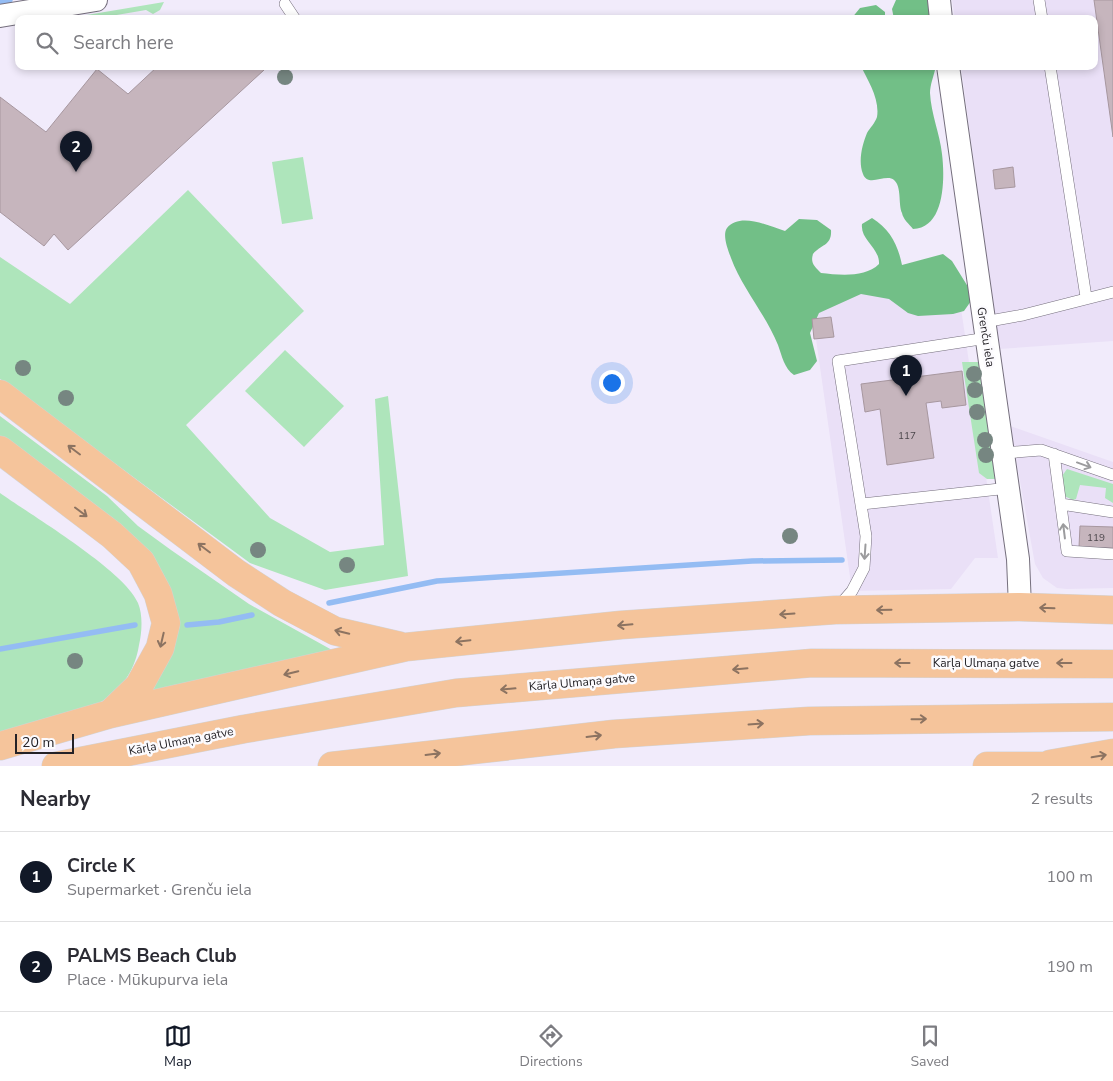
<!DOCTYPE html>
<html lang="en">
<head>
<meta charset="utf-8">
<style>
	:root { --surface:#fff; --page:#f7f7f7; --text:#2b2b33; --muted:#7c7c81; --line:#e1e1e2; --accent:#111827 }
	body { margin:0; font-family:"Nunito Sans",sans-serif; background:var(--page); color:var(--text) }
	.scale { position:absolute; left:15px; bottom:12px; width:59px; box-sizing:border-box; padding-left:5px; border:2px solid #242227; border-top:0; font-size:14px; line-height:18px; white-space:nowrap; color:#242227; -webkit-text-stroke:4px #fcfbfe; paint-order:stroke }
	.you { position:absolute; left:611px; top:382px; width:18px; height:18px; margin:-12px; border:4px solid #fff; border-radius:50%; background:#1a73e8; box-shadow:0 0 0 8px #1a73e833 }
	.badge { display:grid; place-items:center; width:32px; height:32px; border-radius:50%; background:var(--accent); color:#fff; font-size:16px; font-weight:700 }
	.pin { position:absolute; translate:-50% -41px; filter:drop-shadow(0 1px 2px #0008) }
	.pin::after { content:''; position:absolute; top:26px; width:18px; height:15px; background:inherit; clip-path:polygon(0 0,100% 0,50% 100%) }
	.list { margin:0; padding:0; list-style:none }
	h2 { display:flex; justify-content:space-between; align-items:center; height:65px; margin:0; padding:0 20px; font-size:21px }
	h2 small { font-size:16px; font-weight:400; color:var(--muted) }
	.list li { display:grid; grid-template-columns:32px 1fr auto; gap:15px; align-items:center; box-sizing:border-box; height:90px; padding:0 20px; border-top:1px solid var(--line) }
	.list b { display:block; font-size:19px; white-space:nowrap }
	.list p { margin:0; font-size:16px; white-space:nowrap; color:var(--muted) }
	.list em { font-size:16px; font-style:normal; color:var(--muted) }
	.icon { flex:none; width:28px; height:28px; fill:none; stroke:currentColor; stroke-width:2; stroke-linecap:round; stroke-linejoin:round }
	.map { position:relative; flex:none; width:1113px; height:766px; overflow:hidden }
	.search { position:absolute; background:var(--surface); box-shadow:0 2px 8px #0003; left:15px; right:15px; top:15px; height:55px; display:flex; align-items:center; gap:12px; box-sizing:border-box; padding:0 18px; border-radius:10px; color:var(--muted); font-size:19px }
	.sheet { height:245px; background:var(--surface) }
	nav { display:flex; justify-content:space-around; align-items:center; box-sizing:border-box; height:70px; border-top:1px solid var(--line); background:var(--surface); font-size:14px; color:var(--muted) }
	nav a { display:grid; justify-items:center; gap:2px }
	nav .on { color:var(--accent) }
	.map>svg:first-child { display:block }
</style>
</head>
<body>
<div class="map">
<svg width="1113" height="766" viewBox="0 0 1113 766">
	<rect width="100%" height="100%" fill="#f1ebfb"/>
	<path fill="#eae0f7" d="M952,0H1113V341L999,349L961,66H1094V19H955Z
		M955,268L998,558H975L951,589L852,591L809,290Z
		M1010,426L1113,462V588L1067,589L1057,588L1043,578L1035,564Z"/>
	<path fill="#aee5bb" d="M164,2L160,10L153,14L146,10L93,19H63Z
		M303,157L313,219L282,224L272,162Z
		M188,190L304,311L186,425L270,518L330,552L384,545L375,399L388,396L408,576L325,590L250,563L0,379V257L70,304Z
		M285,350L344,406L304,447L245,391Z
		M962,362H978L982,365L996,479H987L979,473Z
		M0,416L107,496L138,526L171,550L249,604L332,650L153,694L170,604L0,439Z
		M1067,469L1113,484V503L1105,498L1106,488L1080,485L1076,499L1073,500L1064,496L1062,476Z
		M0,493C31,515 125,571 138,603C143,615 142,632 139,645C135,669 125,685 104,700C80,717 29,726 0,735Z"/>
	<path fill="#72bf87" d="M896,0H930L933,19H894L892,9Z
		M876,5L885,12V19H851L860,8Z
		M861,66H936C934,75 930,85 930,93C931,114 940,134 942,154C945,178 945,228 913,229C909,224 903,219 902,213C898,204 902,187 894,180C886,173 868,188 863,174C858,162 862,145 867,133C870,128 875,123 877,117C880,99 868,81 861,66Z
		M872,218C890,229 898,245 902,265L943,254L952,261L970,290L971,301L964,311L953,314L918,316L908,313L889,299L861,294L819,313L810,333L817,361L810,370L794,375C784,368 782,356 778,345C766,315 742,288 731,258C728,250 722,235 727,228C740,212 769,226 785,231L799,219L817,220L831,230C832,246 821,244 813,254C810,263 815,267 821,273C839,275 865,278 879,264C880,248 860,240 862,224Z"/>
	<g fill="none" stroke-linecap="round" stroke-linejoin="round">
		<path stroke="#94bcf3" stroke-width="5.5" d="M0,2L10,0
			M329,603L437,581L752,561L842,560
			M187,625L219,622L252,615
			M0,649L135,625"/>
	</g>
	<path fill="#c6b5bd" stroke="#a7979f" d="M1094,0H1113V137Z
		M158,66H261L264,70L68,250L54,234L44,246L0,212V97L46,132L97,69L128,94Z
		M1013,167L1015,187L995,189L993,170Z
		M831,317L834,337L814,339L812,319Z
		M962,371L966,405L942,408L941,401L926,403L934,458L887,465L880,409L865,412L861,384Z
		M1080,526L1113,527V548L1079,547Z"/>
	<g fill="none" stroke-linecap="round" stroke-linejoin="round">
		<g stroke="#756f7d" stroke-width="12">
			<path id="lane" d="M1039,0L1042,19
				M285,4L295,19
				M1050,66L1086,297
				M984,322L1023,315L1113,292
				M1004,453L1041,450L1113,475
				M1054,454L1067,551L1113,554
				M862,504L1009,488
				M1061,504L1113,512
				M838,607L852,591L864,568L866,536L838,361L987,338"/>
		</g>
		<g stroke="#756f7d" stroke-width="24">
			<path id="street" d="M939,0L941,19
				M0,16L96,0
				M948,66L1018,559L1020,607"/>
		</g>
		<g stroke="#d3d3d4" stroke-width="29">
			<path id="highway" d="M0,394L236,573L282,603L335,631L400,646
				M0,450L112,535L141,562L158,594L166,623L160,648L139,686L110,714
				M0,746L110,714L406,647L621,625L835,610L1020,607L1113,610
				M1050,764L1113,753
				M56,766L244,729L456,693L812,663L1113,664
				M332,766L614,734L809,721L1113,717
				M987,766H1066"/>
		</g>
		<use href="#lane" stroke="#fff" stroke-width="11"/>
		<use href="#street" stroke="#fff" stroke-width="22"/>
		<use href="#highway" stroke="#f5c49b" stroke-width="28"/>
	</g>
	<g fill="#768681">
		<circle cx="285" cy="77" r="8"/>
		<circle cx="23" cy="368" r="8"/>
		<circle cx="974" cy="374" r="8"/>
		<circle cx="975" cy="390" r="8"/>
		<circle cx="66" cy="398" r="8"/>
		<circle cx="977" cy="412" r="8"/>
		<circle cx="985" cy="440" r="8"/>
		<circle cx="986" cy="455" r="8"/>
		<circle cx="790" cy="536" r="8"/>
		<circle cx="258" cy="550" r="8"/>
		<circle cx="347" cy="565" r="8"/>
		<circle cx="75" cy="661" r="8"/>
	</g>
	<defs><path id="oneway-shaft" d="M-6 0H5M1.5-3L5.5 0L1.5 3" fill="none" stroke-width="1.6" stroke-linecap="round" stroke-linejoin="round" transform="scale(1.25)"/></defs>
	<g stroke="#8c7361">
		<use href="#oneway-shaft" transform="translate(74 450) rotate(-143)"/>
		<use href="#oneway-shaft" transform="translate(81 512) rotate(37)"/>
		<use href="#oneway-shaft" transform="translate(204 548) rotate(-143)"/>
		<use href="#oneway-shaft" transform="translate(1047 608) rotate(-178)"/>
		<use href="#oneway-shaft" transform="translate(884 610) rotate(179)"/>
		<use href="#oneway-shaft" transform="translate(787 614) rotate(176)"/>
		<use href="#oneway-shaft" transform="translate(625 625) rotate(175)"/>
		<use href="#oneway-shaft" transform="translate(342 632) rotate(-166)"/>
		<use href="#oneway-shaft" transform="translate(162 640) rotate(103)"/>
		<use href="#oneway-shaft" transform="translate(463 641) rotate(174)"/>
		<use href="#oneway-shaft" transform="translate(902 663) rotate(-180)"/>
		<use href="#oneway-shaft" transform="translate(1064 663) rotate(-180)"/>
		<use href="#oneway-shaft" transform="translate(740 669) rotate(175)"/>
		<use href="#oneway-shaft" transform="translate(291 673) rotate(167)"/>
		<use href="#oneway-shaft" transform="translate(508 689) rotate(175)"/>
		<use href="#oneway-shaft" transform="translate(919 719) rotate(-1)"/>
		<use href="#oneway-shaft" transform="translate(756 724) rotate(-4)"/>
		<use href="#oneway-shaft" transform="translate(594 736) rotate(-7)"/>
		<use href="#oneway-shaft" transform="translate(433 754) rotate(-7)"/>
		<use href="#oneway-shaft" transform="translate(1099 756) rotate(-10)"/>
	</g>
	<g stroke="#9c9c9e">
		<use href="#oneway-shaft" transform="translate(1084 465) rotate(20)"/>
		<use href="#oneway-shaft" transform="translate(1064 531) rotate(-97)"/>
		<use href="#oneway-shaft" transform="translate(865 552) rotate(94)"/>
	</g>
	<g text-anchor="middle" stroke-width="5" stroke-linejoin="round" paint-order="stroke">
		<g font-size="10" fill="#4c474c">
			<text x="907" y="439">117</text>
			<text x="1096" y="541">119</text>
		</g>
		<g font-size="12" fill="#242227" stroke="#fcfbfe">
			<text transform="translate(986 337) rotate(81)" y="4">Grenču iela</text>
			<text x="986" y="667">Kārļa Ulmaņa gatve</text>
			<text transform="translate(582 682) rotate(-5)" y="4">Kārļa Ulmaņa gatve</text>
			<text transform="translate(181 741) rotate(-11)" y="4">Kārļa Ulmaņa gatve</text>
		</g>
	</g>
</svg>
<div class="scale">20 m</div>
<div class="you"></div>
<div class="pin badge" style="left:906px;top:396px">1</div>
<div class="pin badge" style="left:76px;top:172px">2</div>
<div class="search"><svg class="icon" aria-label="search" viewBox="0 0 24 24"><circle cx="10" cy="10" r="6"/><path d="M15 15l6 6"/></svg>Search here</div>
</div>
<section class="sheet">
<h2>Nearby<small>2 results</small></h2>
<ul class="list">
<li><span class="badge">1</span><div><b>Circle K</b><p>Supermarket · Grenču iela</p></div><em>100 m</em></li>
<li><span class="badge">2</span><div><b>PALMS Beach Club</b><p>Place · Mūkupurva iela</p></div><em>190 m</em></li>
</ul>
</section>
<nav>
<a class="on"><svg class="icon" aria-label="map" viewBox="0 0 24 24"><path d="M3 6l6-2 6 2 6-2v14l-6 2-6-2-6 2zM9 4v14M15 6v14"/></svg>Map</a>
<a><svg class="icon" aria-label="directions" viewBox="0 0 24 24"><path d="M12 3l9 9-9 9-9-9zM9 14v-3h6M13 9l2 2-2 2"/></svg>Directions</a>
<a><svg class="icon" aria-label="saved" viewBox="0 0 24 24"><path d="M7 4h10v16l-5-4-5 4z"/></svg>Saved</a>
</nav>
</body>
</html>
